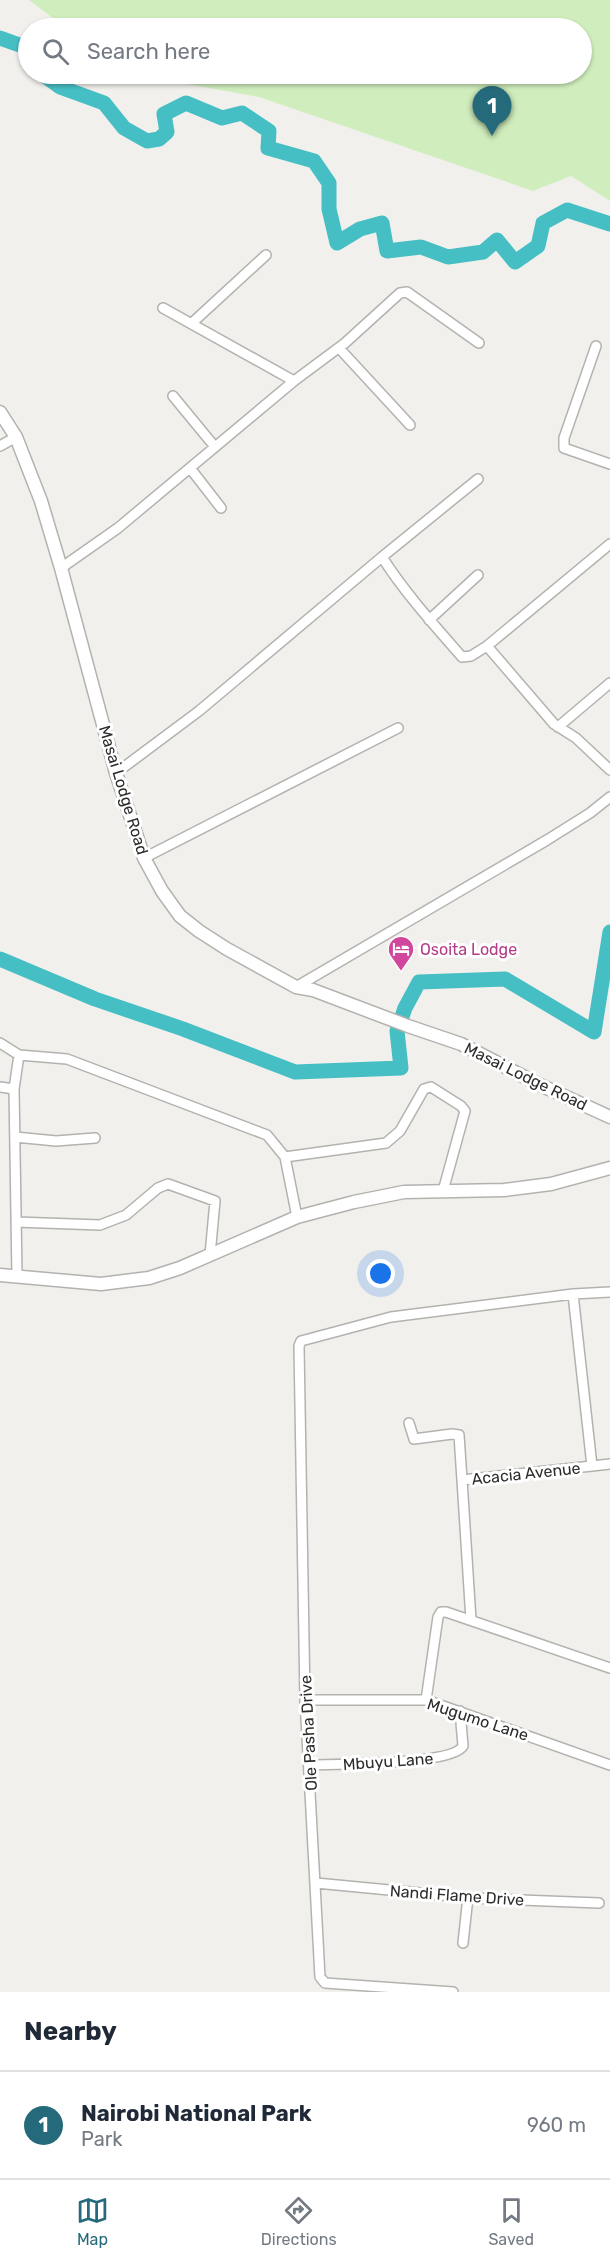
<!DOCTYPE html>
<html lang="en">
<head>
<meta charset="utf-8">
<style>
	:root { --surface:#fff; --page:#f2f2f3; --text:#1f2937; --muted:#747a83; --line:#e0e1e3; --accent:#256a7a }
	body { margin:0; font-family:Rubik,sans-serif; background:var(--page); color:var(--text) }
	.you { position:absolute; left:381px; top:1274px; width:21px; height:21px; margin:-15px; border:4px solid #fff; border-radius:50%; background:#1a73e8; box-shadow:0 0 0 9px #1a73e833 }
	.badge { display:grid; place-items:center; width:39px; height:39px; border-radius:50%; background:var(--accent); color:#fff; font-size:20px; font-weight:700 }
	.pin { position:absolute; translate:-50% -50px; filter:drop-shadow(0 2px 3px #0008) }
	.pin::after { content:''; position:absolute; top:32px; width:21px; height:18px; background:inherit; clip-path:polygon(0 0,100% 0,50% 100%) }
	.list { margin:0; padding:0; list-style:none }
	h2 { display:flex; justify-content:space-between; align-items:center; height:78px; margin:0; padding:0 24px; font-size:26px }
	h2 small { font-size:20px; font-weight:400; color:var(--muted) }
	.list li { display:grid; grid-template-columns:39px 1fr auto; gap:18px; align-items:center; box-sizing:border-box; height:108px; padding:0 24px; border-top:2px solid var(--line) }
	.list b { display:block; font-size:22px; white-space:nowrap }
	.list p { margin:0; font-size:20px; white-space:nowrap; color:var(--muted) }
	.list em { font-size:20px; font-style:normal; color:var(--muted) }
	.icon { flex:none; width:33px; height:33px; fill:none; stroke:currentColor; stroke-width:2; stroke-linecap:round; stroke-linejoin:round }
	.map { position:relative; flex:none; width:610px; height:1992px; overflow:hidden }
	.search { position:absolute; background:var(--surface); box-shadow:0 2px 4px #0004; left:18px; right:18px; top:18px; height:66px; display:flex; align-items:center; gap:15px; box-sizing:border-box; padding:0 21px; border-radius:33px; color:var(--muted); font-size:22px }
	.sheet { height:186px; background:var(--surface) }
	nav { display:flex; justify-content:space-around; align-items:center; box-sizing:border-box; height:84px; border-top:2px solid var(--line); background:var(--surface); font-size:16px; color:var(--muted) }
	nav a { display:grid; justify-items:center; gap:3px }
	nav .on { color:var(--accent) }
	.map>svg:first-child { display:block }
</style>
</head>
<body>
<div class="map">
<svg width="610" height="1992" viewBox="0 0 610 1992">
	<rect width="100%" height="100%" fill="#f2f0ed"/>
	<path fill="#d0eebd" d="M29,0H610V201L571,176L533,191L259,97L165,80L147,74H582V28H66Z"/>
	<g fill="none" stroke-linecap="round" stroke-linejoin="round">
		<path stroke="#46bfc4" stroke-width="15" d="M0,38L28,48
			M42,74L60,87L104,103L124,128L147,141L159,139L167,132L164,114L186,103L222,118L242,113L269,131L268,148L314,161L329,183V209L337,243L360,229L382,223L387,251L421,247L448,257L483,252L497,240L515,262L538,246L543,223L567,210L610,224
			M0,959L95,999L183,1029L295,1072L401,1068L397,1031L405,1008L419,982L505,979L594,1032L610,932"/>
		<g stroke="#b4b2af" stroke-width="12">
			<path id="minor" d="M163,308L294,381
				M192,323L266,255
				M596,346L564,438V448L610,464
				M339,348L410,425
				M173,396L215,447
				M0,446L16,437
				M190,468L221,508
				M382,557L478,479
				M61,568L118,528L294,381L345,343L400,293L407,292L479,343
				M429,620L478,575
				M487,646L554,724L576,738L610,770
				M558,727L610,683
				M116,773L199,711L382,557C405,593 434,625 462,657L471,656L487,646L610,544
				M144,858L398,728
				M296,987L547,840L590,813L610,797
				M0,1043L19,1055L67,1059L267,1135L285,1157L297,1217
				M0,1087L14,1089L17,1276
				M14,1089L19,1055
				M15,1137L56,1141L95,1138
				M285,1157L386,1143L400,1131L424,1089L431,1087L461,1106L465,1111L443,1191
				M16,1222L100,1225L126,1215L158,1188L168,1184L215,1201L210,1255
				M409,1423L414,1439L452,1434L459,1435L462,1480
				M592,1466L610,1464
				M471,1620L462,1480L592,1466L573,1294
				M305,1700H426L610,1765
				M426,1700L438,1617L441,1612H446L610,1668
				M310,1765C335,1764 453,1765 463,1746L460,1711
				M316,1883L473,1898L599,1903
				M463,1943L468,1897
				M453,1992L325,1983L320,1977L305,1700L299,1346L301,1341L391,1317L573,1294L610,1292"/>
		</g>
		<g stroke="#b4b2af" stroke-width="15">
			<path id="tertiary" d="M0,412L16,437L41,501L61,568L116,773L144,858L162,891L180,916L199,931L227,949L296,987L313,990L408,1026L461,1044L538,1084L610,1117
				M0,1275L101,1284L149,1278L180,1268L297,1217L354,1202L404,1192L504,1190L551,1184L610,1168"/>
		</g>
		<use href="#minor" stroke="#fff" stroke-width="9"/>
		<use href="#tertiary" stroke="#fff" stroke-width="12"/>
	</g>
	<defs>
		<g id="hotel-pin" transform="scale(1.35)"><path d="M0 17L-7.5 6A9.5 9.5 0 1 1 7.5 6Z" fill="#d1479c" stroke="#fff"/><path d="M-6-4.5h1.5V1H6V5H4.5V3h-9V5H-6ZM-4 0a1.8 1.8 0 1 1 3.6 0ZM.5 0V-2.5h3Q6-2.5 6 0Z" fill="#fff"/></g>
	</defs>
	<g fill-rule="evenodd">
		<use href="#hotel-pin" x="401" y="949"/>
	</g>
	<g text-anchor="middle" stroke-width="6" stroke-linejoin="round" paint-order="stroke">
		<g font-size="16" fill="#2c2c2b" stroke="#fff">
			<text transform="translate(124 790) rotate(73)" y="6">Masai Lodge Road</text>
			<text transform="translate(526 1076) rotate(26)" y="6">Masai Lodge Road</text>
			<text transform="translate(526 1473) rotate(-6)" y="6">Acacia Avenue</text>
			<text transform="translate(478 1719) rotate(18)" y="6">Mugumo Lane</text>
			<text transform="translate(308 1733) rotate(-93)" y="6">Ole Pasha Drive</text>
			<text transform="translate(388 1761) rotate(-4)" y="6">Mbuyu Lane</text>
			<text transform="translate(457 1895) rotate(4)" y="6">Nandi Flame Drive</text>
		</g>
		<g font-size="16" fill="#b23c85" stroke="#fff" text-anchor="start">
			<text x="420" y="955">Osoita Lodge</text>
		</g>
	</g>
</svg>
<div class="you"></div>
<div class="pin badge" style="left:492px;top:136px">1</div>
<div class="search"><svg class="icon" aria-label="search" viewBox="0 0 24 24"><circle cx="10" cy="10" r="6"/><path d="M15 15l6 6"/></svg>Search here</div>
</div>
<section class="sheet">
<h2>Nearby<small></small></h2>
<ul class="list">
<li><span class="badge">1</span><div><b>Nairobi National Park</b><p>Park</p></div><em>960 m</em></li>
</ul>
</section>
<nav>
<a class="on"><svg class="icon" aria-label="map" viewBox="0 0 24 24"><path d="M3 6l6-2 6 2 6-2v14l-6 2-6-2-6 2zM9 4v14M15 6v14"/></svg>Map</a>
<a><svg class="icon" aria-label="directions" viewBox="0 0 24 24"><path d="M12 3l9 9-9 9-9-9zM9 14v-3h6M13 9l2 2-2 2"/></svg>Directions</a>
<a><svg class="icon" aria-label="saved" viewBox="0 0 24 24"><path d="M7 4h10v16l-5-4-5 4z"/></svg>Saved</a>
</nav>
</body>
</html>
